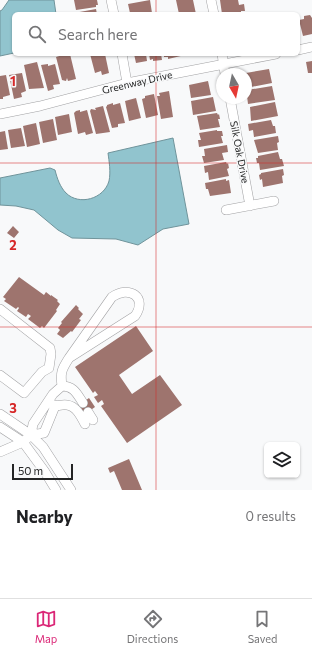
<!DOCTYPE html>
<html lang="en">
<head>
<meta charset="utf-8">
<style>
	:root { --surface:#fff; --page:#f2f2f2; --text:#202124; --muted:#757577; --line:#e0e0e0; --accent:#db2777 }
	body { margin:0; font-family:Commissioner,sans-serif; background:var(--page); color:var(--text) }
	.controls { position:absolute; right:12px; bottom:12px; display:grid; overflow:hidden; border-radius:6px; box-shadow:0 1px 3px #0004 }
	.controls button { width:36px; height:36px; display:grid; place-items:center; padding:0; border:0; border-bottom:1px solid var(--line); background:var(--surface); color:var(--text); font:20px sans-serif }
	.compass { position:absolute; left:216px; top:68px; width:36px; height:36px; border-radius:50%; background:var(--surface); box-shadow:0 1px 3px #0004; rotate:171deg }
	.scale { position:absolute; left:12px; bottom:10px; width:61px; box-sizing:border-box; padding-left:4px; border:2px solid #242525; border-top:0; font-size:11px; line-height:14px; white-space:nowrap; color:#242525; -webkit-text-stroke:3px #f8f9fa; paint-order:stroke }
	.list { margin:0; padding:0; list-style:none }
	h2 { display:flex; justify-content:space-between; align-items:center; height:52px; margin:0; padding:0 16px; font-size:17px }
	h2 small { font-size:13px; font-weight:400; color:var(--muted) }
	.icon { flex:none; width:22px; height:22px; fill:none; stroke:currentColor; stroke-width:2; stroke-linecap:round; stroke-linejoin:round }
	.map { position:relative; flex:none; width:312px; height:490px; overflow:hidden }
	.search { position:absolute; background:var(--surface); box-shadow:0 1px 3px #0004; left:12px; right:12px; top:12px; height:44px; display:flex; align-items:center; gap:10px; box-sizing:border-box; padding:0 14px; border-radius:6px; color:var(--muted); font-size:15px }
	.sheet { height:108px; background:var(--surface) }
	nav { display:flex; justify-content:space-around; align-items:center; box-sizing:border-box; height:56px; border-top:1px solid var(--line); background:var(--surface); font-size:11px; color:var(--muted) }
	nav a { display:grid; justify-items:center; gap:2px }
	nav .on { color:var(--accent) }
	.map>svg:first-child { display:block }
</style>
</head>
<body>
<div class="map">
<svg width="312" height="490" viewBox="0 0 312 490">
	<rect width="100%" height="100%" fill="#f8f9fa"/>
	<path fill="#91c4ce" stroke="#70949b" d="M9,0H54L56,14H14V53L0,56V11L2,10Z
		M173,138L189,224L163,229L138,245L116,239L72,238L58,230L34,210L16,206L0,205V178L50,168L55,170C57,178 60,187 66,193C79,206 104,199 109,181C111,172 109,161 108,153Z"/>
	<path fill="#9e746e" d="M74,0H97L98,5H96V7L76,10Z
		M150,0L152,13L144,14L130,13L128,4Z
		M176,0H193L196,14H179Z
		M220,0H238L239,5L244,4L245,11H241V14H222Z
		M96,9L97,14H74V13Z
		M310,15L312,18V34L303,36L299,20L304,19V16Z
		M66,54H70L76,79L68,81L67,78L66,81L62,80L56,57Z
		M90,54H105L109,73L102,75L101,71L95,73Z
		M134,54H146L147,61L136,63Z
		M149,54H161L162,60L153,61V59L150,60Z
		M164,54H185V55L168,59V57H164Z
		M312,61V73H308L306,62Z
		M37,62L44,88L29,89L24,65Z
		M48,64V66L55,64L60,84L53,85L54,89L48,91L41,65Z
		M269,69L272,83L246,88V73Z
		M22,73L26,91L21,93L22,97L14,99L9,75Z
		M6,75L10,95L3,97V99H0V76Z
		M208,81L211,95L191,98L189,85Z
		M272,86L275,100L248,104L247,96H249L247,90Z
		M169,91L173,117L161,119L157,96H160L159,93Z
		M154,94L158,115L146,118L142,99L145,98V96Z
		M213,97L216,111L193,115L191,101Z
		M136,98L141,118L129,121L125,101Z
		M275,102L278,116L251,121L250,107Z
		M113,103V105L120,103L125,123L118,124V127L112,128L106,107L107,106V105Z
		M103,106L110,132L96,134L90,111L91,109L96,110L95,108Z
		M80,110V112L87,110L93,133L86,135L85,132L78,134L74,113L76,111Z
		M217,113L218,115L219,114L220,119H218L220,127L200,130L197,116Z
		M69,114L72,132L58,135L55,117Z
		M53,119L57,140L43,143L39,122Z
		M271,120L273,126H275L276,133L254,137L253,130L249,131L248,124Z
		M36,123L40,144L27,147L23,126Z
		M21,128L25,146L11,148L8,130Z
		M217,130V131H222L223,136H221L223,143L199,147L198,140H201L199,133Z
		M5,131L8,149L0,150V132Z
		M278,136L279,142L277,143L278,150L258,153L254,140Z
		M227,145L228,152L222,153L224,160L204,163L202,156H205L204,149Z
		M278,152L280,159H282L284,166L260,170L259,163H257L256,158H258V156Z
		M226,162L227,164L228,163L229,168L227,169L229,176L209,180L208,172L205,173L204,166Z
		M283,169L284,175L282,176L283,183L263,187L262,179L260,180L259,175L261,174V173Z
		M226,179V181L229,180L231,193L210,196L208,189H206L205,183Z
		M13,226L19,232L14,238L7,233Z
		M19,277L44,295L46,292L51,296V295L58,300L57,301L60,304L56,310L57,311L44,328L42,326L40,328L28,319L31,316L28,314L26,317L17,311L19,308L18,307L16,309L4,301L6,299L3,297Z
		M76,305L79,308L78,309L83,314L79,319L81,320L72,332L71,331L63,338L57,334L60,330L58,328L62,323L61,322Z
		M136,326L153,351L119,375L132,394L160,375L182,405L127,443L101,406L104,404L102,400L98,403L94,397L98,395L95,391L93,393L75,367Z
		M89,398L95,407L85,414L79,405Z
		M129,459L142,490H122L114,471L110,473L108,468Z"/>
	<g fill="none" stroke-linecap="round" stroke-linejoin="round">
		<g stroke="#a2a2a4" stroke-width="10">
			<path id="minor" d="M111,0L114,14
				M211,0L214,14
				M298,50L312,47
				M122,54L127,83
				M222,54L225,74
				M230,98L250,206
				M0,114L40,106L127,83L276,54
				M226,210L274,201
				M0,309L50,348L51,354L49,368
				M0,375L24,393L42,372L49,368
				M62,386C60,372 62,369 69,358L112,297C129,285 148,297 135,316L69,358
				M50,403C58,408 59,404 67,405C76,406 81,416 85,424
				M88,412L93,420
				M0,414L31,435L43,447L71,490
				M0,427L23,442L45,472L56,490
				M31,435L33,424L53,394L62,386C74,386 77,394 83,403
				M0,452L23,442L31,435L44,433L55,406"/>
		</g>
		<use href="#minor" stroke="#fff" stroke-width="9"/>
	</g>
	<path fill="none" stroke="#d62828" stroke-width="1" stroke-opacity="0.55" d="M156,0V14M156,54V490M0,163H312M0,327H312"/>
	<g text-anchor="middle" stroke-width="3" stroke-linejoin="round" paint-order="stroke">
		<g font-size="10" fill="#242525" stroke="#f8f9fa">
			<text transform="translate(137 82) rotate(-13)" y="4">Greenway Drive</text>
			<text transform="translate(240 152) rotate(79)" y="4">Silk Oak Drive</text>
		</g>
	</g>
	<g font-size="13" text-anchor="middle" font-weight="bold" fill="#d62828" stroke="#f8f9fa" stroke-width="3" stroke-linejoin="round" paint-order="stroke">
		<text x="13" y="86">1</text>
		<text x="13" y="250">2</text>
		<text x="13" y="413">3</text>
	</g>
</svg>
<div class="controls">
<button><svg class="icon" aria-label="layers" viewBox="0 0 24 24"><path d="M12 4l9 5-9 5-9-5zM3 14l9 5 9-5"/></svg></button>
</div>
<svg class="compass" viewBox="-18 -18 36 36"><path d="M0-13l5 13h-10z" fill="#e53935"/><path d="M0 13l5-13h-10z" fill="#757577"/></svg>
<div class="scale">50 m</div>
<div class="search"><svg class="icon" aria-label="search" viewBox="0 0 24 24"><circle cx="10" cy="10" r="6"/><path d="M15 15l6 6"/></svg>Search here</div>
</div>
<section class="sheet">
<h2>Nearby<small>0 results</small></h2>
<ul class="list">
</ul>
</section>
<nav>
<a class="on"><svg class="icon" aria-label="map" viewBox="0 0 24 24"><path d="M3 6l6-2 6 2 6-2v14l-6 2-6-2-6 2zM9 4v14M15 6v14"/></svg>Map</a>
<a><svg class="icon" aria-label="directions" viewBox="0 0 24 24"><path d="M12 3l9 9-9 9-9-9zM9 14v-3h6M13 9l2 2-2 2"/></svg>Directions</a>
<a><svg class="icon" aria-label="saved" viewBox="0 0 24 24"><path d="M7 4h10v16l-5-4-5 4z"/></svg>Saved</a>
</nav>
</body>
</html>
